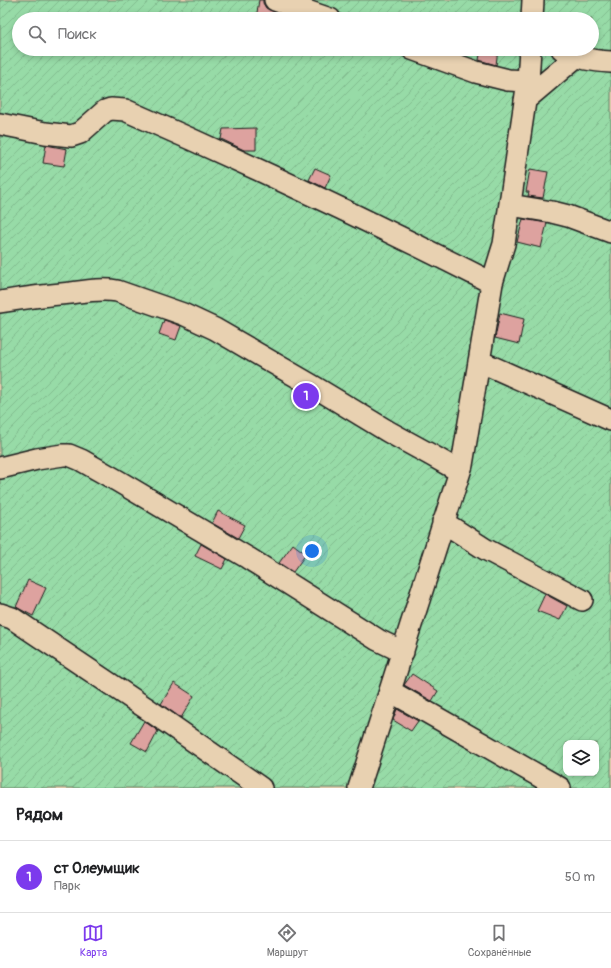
<!DOCTYPE html>
<html lang="ru">
<head>
<meta charset="utf-8">
<style>
	:root { --surface:#fff; --page:#f2f2f2; --text:#202124; --muted:#757577; --line:#e0e0e0; --accent:#7c3aed }
	body { margin:0; font-family:Pangolin,sans-serif; background:var(--page); color:var(--text) }
	.controls { position:absolute; right:12px; bottom:12px; display:grid; overflow:hidden; border-radius:8px; box-shadow:0 2px 6px #0003 }
	.controls button { width:36px; height:36px; display:grid; place-items:center; padding:0; border:0; border-bottom:1px solid var(--line); background:var(--surface); color:var(--text); font:20px sans-serif }
	.you { position:absolute; left:312px; top:551px; width:14px; height:14px; margin:-10px; border:3px solid #fff; border-radius:50%; background:#1a73e8; box-shadow:0 0 0 6px #1a73e833 }
	.badge { display:grid; place-items:center; width:26px; height:26px; border-radius:50%; background:var(--accent); color:#fff; font-size:13px; font-weight:700 }
	.pin { position:absolute; translate:-50% -50%; border:2px solid #fff; box-shadow:0 1px 4px #0006 }
	.list { margin:0; padding:0; list-style:none }
	h2 { display:flex; justify-content:space-between; align-items:center; height:52px; margin:0; padding:0 16px; font-size:17px }
	h2 small { font-size:13px; font-weight:400; color:var(--muted) }
	.list li { display:grid; grid-template-columns:26px 1fr auto; gap:12px; align-items:center; box-sizing:border-box; height:72px; padding:0 16px; border-top:1px solid var(--line) }
	.list b { display:block; font-size:15px; white-space:nowrap }
	.list p { margin:0; font-size:13px; white-space:nowrap; color:var(--muted) }
	.list em { font-size:13px; font-style:normal; color:var(--muted) }
	.icon { flex:none; width:22px; height:22px; fill:none; stroke:currentColor; stroke-width:2; stroke-linecap:round; stroke-linejoin:round }
	.map { position:relative; flex:none; width:611px; height:788px; overflow:hidden }
	.search { position:absolute; background:var(--surface); box-shadow:0 2px 6px #0003; left:12px; right:12px; top:12px; height:44px; display:flex; align-items:center; gap:10px; box-sizing:border-box; padding:0 14px; border-radius:22px; color:var(--muted); font-size:15px }
	.sheet { height:124px; background:var(--surface) }
	nav { display:flex; justify-content:space-around; align-items:center; box-sizing:border-box; height:56px; border-top:1px solid var(--line); background:var(--surface); font-size:11px; color:var(--muted) }
	nav a { display:grid; justify-items:center; gap:2px }
	nav .on { color:var(--accent) }
	.map>svg:first-child { display:block }
</style>
</head>
<body>
<div class="map">
<svg width="611" height="788" viewBox="0 0 611 788">
	<defs>
		<pattern id="garden-furrows" width="10" height="10" patternUnits="userSpaceOnUse"><rect width="10" height="10" fill="#97dba7"/><path d="M-1 1l2-2M0 10L10 0M9 11l2-2" fill="none" stroke="#82bb8f"/></pattern>
	</defs>
	<rect width="100%" height="100%" fill="#e8d1b1"/>
	<filter id="ink" filterUnits="userSpaceOnUse"><feTurbulence type="fractalNoise" baseFrequency=".025" numOctaves="2"/><feDisplacementMap in="SourceGraphic" scale="8" xChannelSelector="R" yChannelSelector="G"/><feConvolveMatrix kernelMatrix="1 2 1 2 8 2 1 2 1" color-interpolation-filters="sRGB"/></filter>
	<g filter="url(#ink)">
		<path fill="url(#garden-furrows)" stroke="#5a7c62" fill-rule="evenodd" d="M0,0H611V788H0ZM19,19H592V49H19ZM566,743H596V773H566Z"/>
		<path fill="#dda29f" stroke="#1c1c1c" d="M259,0H263V3L266,8L274,12L273,19H256Z
			M481,49H498L496,65L479,60Z
			M256,128V150H244L221,139L223,129Z
			M46,145L67,149L64,166L43,163Z
			M315,168L331,175L325,188L309,180Z
			M530,169L548,172L543,198L528,196L529,192H526Z
			M523,219L547,223L541,248L517,242Z
			M500,313L524,319L519,344L495,338Z
			M164,320L181,326L176,340L159,334Z
			M218,511L245,525L238,538L212,523Z
			M201,544L227,559L222,569L195,556Z
			M293,544L306,554L293,572L279,563Z
			M28,580L46,588L33,616L16,607Z
			M545,594L567,606L560,620L537,611Z
			M412,674L438,691L432,701L404,685Z
			M174,683L194,696L181,718L161,704Z
			M397,709L418,721L411,731L393,720Z
			M144,721L158,731L147,752L131,743Z"/>
		<g fill="none" stroke-linecap="round" stroke-linejoin="round">
			<g stroke="#1c1c1c" stroke-width="24">
				<path id="minor" d="M275,0L330,19
					M532,19L533,0
					M412,49L476,72L508,80L528,81
					M562,49C576,59 595,61 611,62
					M525,100L577,56
					M0,124L45,133L71,136L80,133L105,111L111,109L125,110C249,164 372,222 492,283
					M510,205L552,212L568,216L611,232
					M0,302C24,298 47,295 71,293C86,291 102,288 117,291L183,314L215,329L313,386L389,432L431,455L459,471
					M479,361L611,420
					M0,468L37,459L63,455H69L81,460L118,481L248,558L378,640L403,652
					M443,522L485,549L582,600
					M0,614L12,618L149,710L261,788
					M390,691L560,788
					M359,788L462,465L492,283L504,244L528,81L530,49"/>
			</g>
			<use href="#minor" stroke="#e8d1b1" stroke-width="21"/>
		</g>
	</g>
</svg>
<div class="controls">
<button><svg class="icon" aria-label="layers" viewBox="0 0 24 24"><path d="M12 4l9 5-9 5-9-5zM3 14l9 5 9-5"/></svg></button>
</div>
<div class="you"></div>
<div class="pin badge" style="left:306px;top:396px">1</div>
<div class="search"><svg class="icon" aria-label="search" viewBox="0 0 24 24"><circle cx="10" cy="10" r="6"/><path d="M15 15l6 6"/></svg>Поиск</div>
</div>
<section class="sheet">
<h2>Рядом<small></small></h2>
<ul class="list">
<li><span class="badge">1</span><div><b>ст Олеумщик</b><p>Парк</p></div><em>50 m</em></li>
</ul>
</section>
<nav>
<a class="on"><svg class="icon" aria-label="map" viewBox="0 0 24 24"><path d="M3 6l6-2 6 2 6-2v14l-6 2-6-2-6 2zM9 4v14M15 6v14"/></svg>Карта</a>
<a><svg class="icon" aria-label="directions" viewBox="0 0 24 24"><path d="M12 3l9 9-9 9-9-9zM9 14v-3h6M13 9l2 2-2 2"/></svg>Маршрут</a>
<a><svg class="icon" aria-label="saved" viewBox="0 0 24 24"><path d="M7 4h10v16l-5-4-5 4z"/></svg>Сохранённые</a>
</nav>
</body>
</html>
